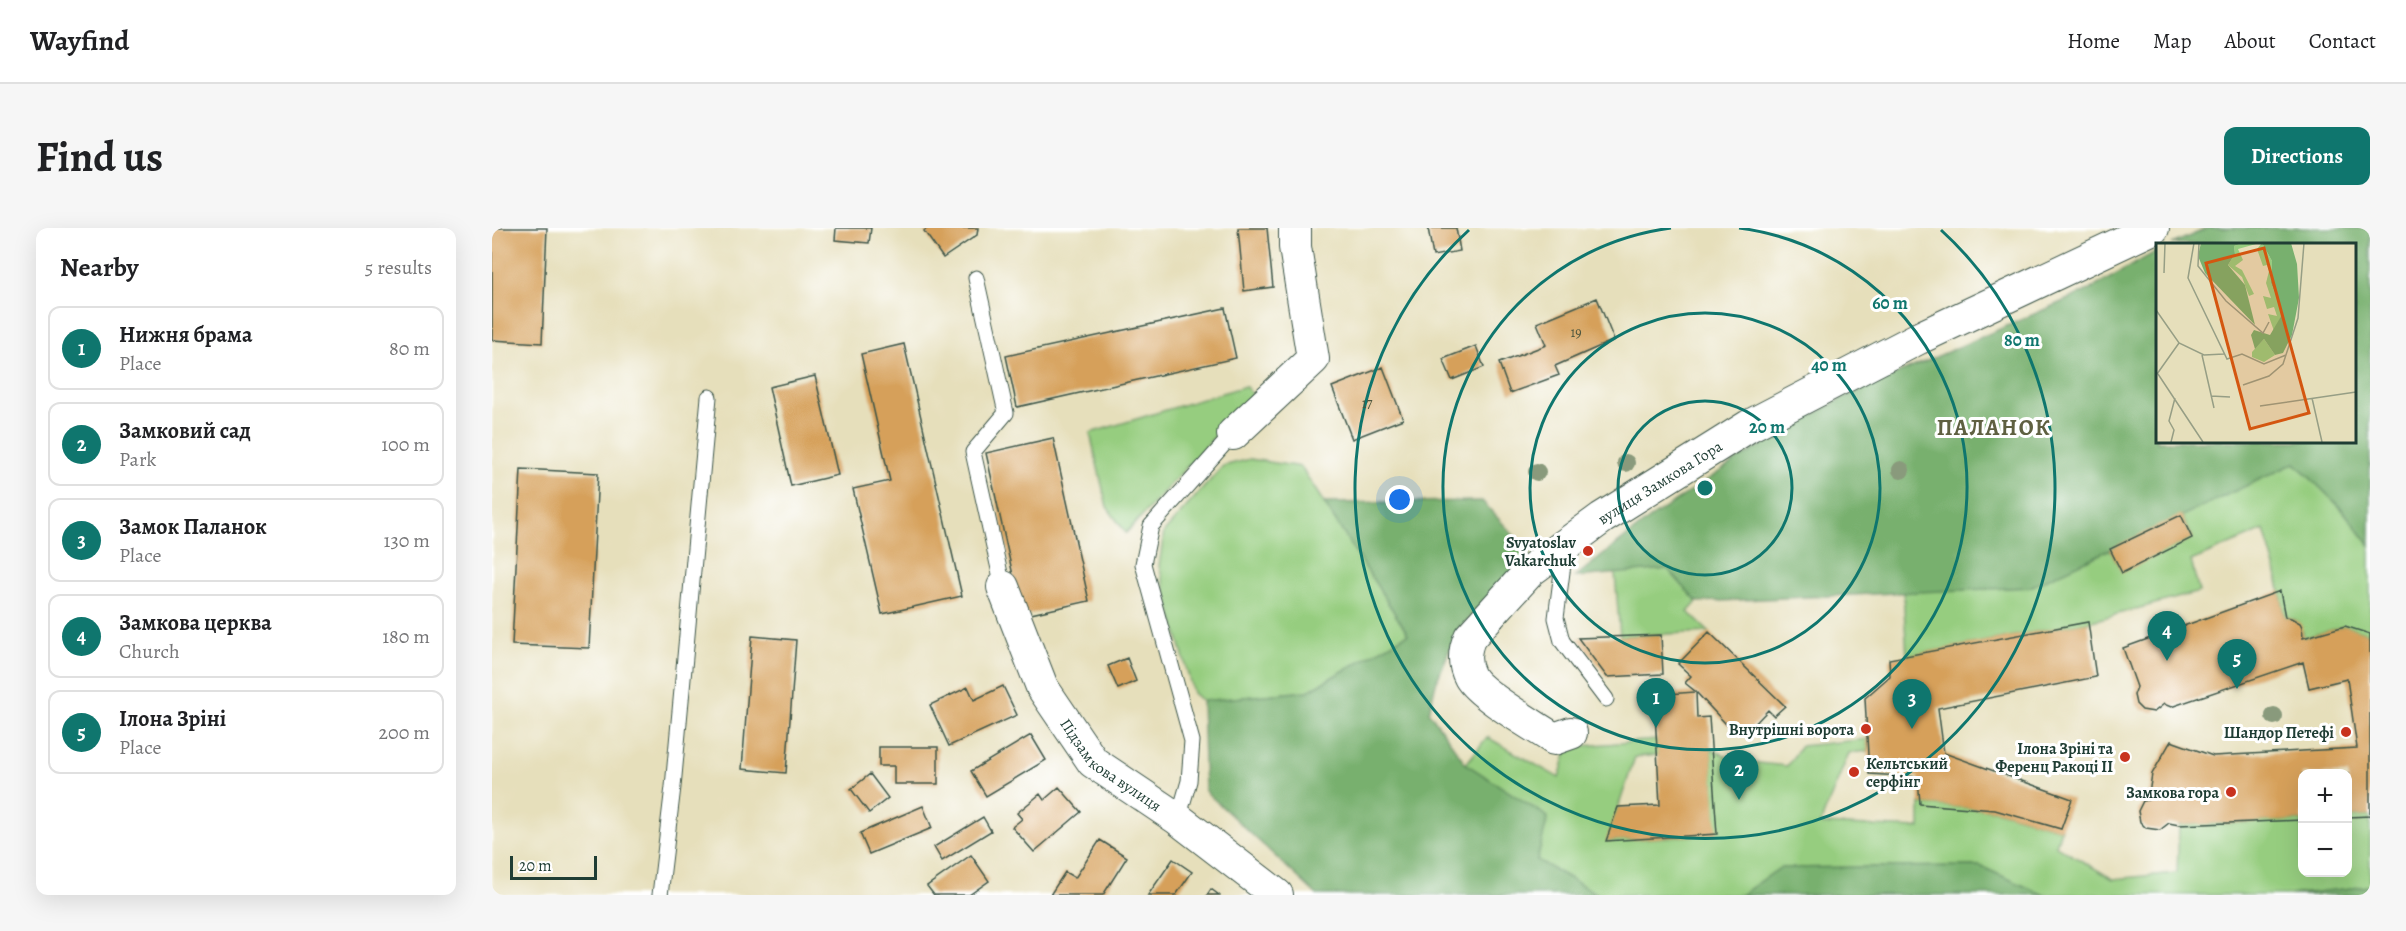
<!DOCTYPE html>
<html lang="en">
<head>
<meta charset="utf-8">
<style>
	:root { --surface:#fff; --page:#f6f6f6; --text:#202124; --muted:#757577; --line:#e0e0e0; --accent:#0f766e }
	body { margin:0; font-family:Alegreya,serif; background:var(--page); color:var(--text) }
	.controls { position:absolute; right:18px; bottom:18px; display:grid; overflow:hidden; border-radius:12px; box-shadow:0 6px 24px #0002 }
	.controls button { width:54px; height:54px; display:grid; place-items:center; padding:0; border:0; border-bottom:2px solid var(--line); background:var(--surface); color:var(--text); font:30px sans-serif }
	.scale { position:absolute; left:18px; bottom:15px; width:87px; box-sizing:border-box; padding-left:6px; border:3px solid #1f3d34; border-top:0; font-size:16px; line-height:21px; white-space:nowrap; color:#1f3d34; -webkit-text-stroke:4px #fff; paint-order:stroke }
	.you { position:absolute; left:908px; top:272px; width:21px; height:21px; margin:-15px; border:4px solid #fff; border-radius:50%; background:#1a73e8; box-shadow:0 0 0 9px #1a73e833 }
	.badge { display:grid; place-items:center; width:39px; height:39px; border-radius:50%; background:var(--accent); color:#fff; font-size:20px; font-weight:700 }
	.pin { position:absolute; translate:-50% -50px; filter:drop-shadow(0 2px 3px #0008) }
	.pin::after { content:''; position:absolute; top:32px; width:21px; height:18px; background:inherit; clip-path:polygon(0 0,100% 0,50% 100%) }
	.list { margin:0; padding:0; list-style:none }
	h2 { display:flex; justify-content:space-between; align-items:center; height:78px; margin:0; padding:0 24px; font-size:26px }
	h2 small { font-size:20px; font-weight:400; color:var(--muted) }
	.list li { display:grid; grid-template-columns:39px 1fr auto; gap:18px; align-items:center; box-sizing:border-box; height:84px; margin:0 12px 12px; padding:0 12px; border:2px solid var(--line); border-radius:12px }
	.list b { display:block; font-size:22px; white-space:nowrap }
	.list p { margin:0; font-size:20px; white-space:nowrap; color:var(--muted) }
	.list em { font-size:20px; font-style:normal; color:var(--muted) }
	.map { position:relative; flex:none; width:1878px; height:667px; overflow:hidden; border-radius:12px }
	header { display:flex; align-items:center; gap:36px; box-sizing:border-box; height:84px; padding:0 30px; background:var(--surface); border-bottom:2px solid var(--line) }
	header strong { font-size:28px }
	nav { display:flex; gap:33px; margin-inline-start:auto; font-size:21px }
	.intro { display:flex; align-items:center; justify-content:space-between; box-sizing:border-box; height:144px; padding:0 36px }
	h1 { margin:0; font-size:42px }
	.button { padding:15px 27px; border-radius:12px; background:var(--accent); color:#fff; font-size:21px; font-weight:700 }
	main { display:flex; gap:36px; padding:0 36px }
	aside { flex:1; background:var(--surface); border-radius:12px; box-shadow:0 6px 24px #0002 }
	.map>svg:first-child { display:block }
</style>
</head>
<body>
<header>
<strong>Wayfind</strong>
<nav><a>Home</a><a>Map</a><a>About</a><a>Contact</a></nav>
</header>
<div class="intro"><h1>Find us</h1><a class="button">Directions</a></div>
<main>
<aside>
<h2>Nearby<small>5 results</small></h2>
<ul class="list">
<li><span class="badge">1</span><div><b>Нижня брама</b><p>Place</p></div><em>80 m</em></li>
<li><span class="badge">2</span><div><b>Замковий сад</b><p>Park</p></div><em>100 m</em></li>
<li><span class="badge">3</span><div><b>Замок Паланок</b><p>Place</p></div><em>130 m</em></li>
<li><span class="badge">4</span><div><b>Замкова церква</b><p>Church</p></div><em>180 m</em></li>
<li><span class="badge">5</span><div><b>Ілона Зріні</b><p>Place</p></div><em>200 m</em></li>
</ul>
</aside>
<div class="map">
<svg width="1878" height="667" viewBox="0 0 1878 667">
	<rect width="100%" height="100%" fill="#fff"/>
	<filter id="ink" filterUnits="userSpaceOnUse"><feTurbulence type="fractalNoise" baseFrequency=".0167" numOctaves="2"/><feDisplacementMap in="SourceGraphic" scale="12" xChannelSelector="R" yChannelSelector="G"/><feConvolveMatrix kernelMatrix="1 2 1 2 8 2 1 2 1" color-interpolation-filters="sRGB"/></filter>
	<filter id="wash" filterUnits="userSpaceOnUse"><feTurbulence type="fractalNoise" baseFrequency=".008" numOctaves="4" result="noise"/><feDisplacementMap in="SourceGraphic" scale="24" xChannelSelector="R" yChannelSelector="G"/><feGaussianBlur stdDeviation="1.35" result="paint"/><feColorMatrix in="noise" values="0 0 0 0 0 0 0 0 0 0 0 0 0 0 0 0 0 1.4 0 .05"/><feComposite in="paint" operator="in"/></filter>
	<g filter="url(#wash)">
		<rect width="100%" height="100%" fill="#e6dfbb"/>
		<path fill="#96cd7f" stroke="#5a855a" stroke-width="1.5" d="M753,158L761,167L634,305L615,279L598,205Z
			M758,231L809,239L916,406L816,463L710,473L701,465L667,338L672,304L731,238Z
			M1803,235L1849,280L1878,317V406L1853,398L1811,410C1812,398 1806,390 1793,389L1785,346L1772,302L1699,333L1707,364L1596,394L1415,428L1411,364L1538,359L1618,321L1630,344L1700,310L1689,287Z
			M1176,341L1205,374L1196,384L1217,404L1128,408L1123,345Z
			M995,509L1067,550L1076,519L1165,512L1166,527L1143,529L1115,613L1224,606L1219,521L1246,533L1295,538L1309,518L1375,511L1376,523L1357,525L1328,596L1428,600V576L1503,582L1569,601L1564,618L1621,651L1685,645L1687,597L1810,592V644H1856V589L1878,588V658L1799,667H1552L1488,638L1288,640L1249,667H1107L1045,632L974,536Z"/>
		<path fill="#78b06e" stroke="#4c7651" stroke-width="1.5" d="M1716,0H1878V317L1849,280L1803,235L1538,359L1205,374L1176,341L1083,349L1157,291L1245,232L1350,170L1597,62L1665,23V213H1862V16H1680Z
			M990,273L1039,326L965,403L944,455L937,484L974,536L1056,589L1045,632L1107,667H825L713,563L710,473L816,463L916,406L832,275Z
			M1488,638L1552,667H1249L1288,640Z
			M1878,658V667H1799Z"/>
		<g id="blocks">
			<path fill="#d6a05a" d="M0,0H55L50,115L0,112Z
				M344,0H379L377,15L343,12Z
				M436,0H486L485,7L451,30L432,3Z
				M746,0H775L781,59L752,63Z
				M936,0H964L968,23L941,28Z
				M1105,70L1122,112L1063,138L1067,147L1018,165L1007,135L1054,117L1045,95Z
				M733,80L744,130L525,179L514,128Z
				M412,116L470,368L390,386L361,261L398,253L369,126Z
				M984,118L992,139L960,152L951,131Z
				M891,139L911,191L860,211L840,159Z
				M323,148L346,247L299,258L277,159Z
				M561,210L597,373L530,388L494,225Z
				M29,241L106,245L97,420L20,417Z
				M1689,287L1700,310L1630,345L1618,321Z
				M1788,363L1793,389L1799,390L1808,395L1810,399L1811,410L1853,398L1878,406V588L1856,589V546H1810V592L1687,597L1677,595L1668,602L1654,600L1648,594L1646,583L1651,573L1656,572L1660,546L1679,513L1721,528L1865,520L1855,451L1817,460L1811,434L1679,479L1672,476L1662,484L1650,482L1644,476L1642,467L1645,459L1631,420Z
				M1596,394L1604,449L1446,480L1452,525L1580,571L1569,601L1503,582L1428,576L1426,549L1377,546L1373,470L1398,448L1397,431Z
				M1217,404L1293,478L1282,488L1276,482L1257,502L1234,496L1204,464L1205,490L1217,489L1225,606L1114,613L1126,579L1168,577L1162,467L1204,464L1193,455L1199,448L1186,436Z
				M1169,407L1171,446L1115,449L1086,410Z
				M260,408L304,412L294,545L250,541Z
				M635,430L644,453L626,461L616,438Z
				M511,458L525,487L457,518L438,477L476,459L482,472Z
				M539,507L554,532L494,568L479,543Z
				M387,519H446V556H402V538H387Z
				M378,546L396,570L377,585L359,561Z
				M567,559L589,584L542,624L520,599L530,591L525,585L548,566L552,572Z
				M431,578L440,600L377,626L368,605Z
				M491,589L499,603L450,633L442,619Z
				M608,612L635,629L611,667H558L573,644L583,650Z
				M479,627L497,653L477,667H442L435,658Z
				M681,631L700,644L684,667H656Z
				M719,661L727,667H715Z"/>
		</g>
	</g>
	<g filter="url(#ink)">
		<use href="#blocks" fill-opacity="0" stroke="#3d5548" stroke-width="1.5"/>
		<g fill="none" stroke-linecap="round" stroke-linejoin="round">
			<g stroke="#3d5548" stroke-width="17">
				<path id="lane" d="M484,50L514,185L481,224L511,359
					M1073,321L1064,390L1070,413L1114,471
					M686,591L697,553L700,513L651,336L659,298L741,206
					M168,667L181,559L217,169"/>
			</g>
			<g stroke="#3d5548" stroke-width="34">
				<g id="street">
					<path d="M741,206L821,131L803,19V0"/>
					<path id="s1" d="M511,359L550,459L601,534L686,591L785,667"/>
					<path id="s2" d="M1079,505L1062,511C1043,498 988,467 978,449C971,436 972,422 978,409L1039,342L1110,290L1257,198L1427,110L1661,0"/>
				</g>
			</g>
			<use href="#lane" stroke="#fff" stroke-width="15"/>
			<use href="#street" stroke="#fff" stroke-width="32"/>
		</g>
		<g fill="#899a7b">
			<circle cx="1134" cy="235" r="9"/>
			<circle cx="1409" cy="242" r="9"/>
			<circle cx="1045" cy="244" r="9"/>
			<circle cx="1782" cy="488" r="9"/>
		</g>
	</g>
	<g fill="none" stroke="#0f766e" stroke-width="3">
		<circle cx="1213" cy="260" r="87"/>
		<circle cx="1213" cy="260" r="175"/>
		<path d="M1247 0A262 262 0 1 1 1179 0"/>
		<path d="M1449 2A350 350 0 1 1 977 2"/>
	</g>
	<g fill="#c8321e" stroke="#fff" stroke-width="2">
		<circle cx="1096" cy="323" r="6"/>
		<circle cx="1374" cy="501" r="6"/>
		<circle cx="1854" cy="504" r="6"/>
		<circle cx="1633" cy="529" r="6"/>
		<circle cx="1362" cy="544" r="6"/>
		<circle cx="1739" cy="564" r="6"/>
	</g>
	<g text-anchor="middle" stroke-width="6" stroke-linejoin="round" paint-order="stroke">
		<g font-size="14" fill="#4d563e">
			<text x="1084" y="109">19</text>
			<text x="875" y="180">17</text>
		</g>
		<g font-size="16" fill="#1f3d34" stroke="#fff">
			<text dy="6" stroke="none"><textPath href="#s2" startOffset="411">вулиця Замкова Гора</textPath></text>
			<text dy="6" stroke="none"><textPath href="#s1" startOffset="213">Підзамкова вулиця</textPath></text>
		</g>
		<g font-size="16" font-weight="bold" fill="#1f3d34" stroke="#fff" text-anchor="end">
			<text x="1084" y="320">Svyatoslav<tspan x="1084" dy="18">Vakarchuk</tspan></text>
			<text x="1362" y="507">Внутрішні ворота</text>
			<text x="1842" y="510">Шандор Петефі</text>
			<text x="1621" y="526">Ілона Зріні та<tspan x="1621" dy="18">Ференц Ракоці II</tspan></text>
			<text x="1374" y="541" text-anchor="start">Кельтський<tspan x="1374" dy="18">серфінг</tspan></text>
			<text x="1727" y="570">Замкова гора</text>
		</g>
		<g font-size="22" font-weight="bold" letter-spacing="1.5" fill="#5f6041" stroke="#fff">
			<text x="1502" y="207">ПАЛАНОК</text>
		</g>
	</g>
	<g transform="translate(1664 15)">
		<rect width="200" height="200" fill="#e6dfbb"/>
		<path d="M87,0L100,1L82,6L87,17L79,23L86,27L98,51L93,53L86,34L72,22L79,11L78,3ZM106,0L116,18L115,40L127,70L118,88L112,71L121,73L118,64L111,66L107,53L115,55L110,40L113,28L111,22L107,23L101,6ZM108,96L119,112L108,119L96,114V109Z" fill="#96cd7f"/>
		<path d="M45,0H87L78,3L79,11L72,22L89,42L99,82L49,30L42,13ZM106,0H135L141,21L143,55L136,92L127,110L119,112L108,96L99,106L95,92L98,87L114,92L127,70L115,40L116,18Z" fill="#78b06e"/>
		<path fill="none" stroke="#969e85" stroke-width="1.5" d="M38,0L32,35L71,116L86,111L108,121L130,112M43,0L42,23L70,58L107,90L113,79M8,30L9,0M0,67L23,100L48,112L68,111M46,112L58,165M1,131L23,100M2,131L47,199M87,142L113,133L127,121L142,75L148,0M55,153L74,154M156,155L166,199M104,163L200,149M15,199L18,187L13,178L19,155"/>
		<path fill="#d45610" fill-opacity="0.15" stroke="#d45610" stroke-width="3" d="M108,5L153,170L94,186L50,20Z"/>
		<rect width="200" height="200" fill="none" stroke="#1f3d34" stroke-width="3"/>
	</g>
	<circle cx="1213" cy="260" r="9" fill="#0f766e" stroke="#fff" stroke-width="3"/>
	<g font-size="18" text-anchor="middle" font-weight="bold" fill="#0f766e" stroke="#fff" stroke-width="6" stroke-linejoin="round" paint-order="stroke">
		<text x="1398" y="81">60 m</text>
		<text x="1530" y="118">80 m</text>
		<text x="1337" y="143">40 m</text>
		<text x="1275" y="205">20 m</text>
	</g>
</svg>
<div class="controls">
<button>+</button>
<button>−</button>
</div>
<div class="scale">20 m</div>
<div class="you"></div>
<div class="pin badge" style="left:1164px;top:500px">1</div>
<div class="pin badge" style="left:1247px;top:572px">2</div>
<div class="pin badge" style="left:1420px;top:501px">3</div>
<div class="pin badge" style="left:1675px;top:433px">4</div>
<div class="pin badge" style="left:1745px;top:461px">5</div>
</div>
</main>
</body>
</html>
